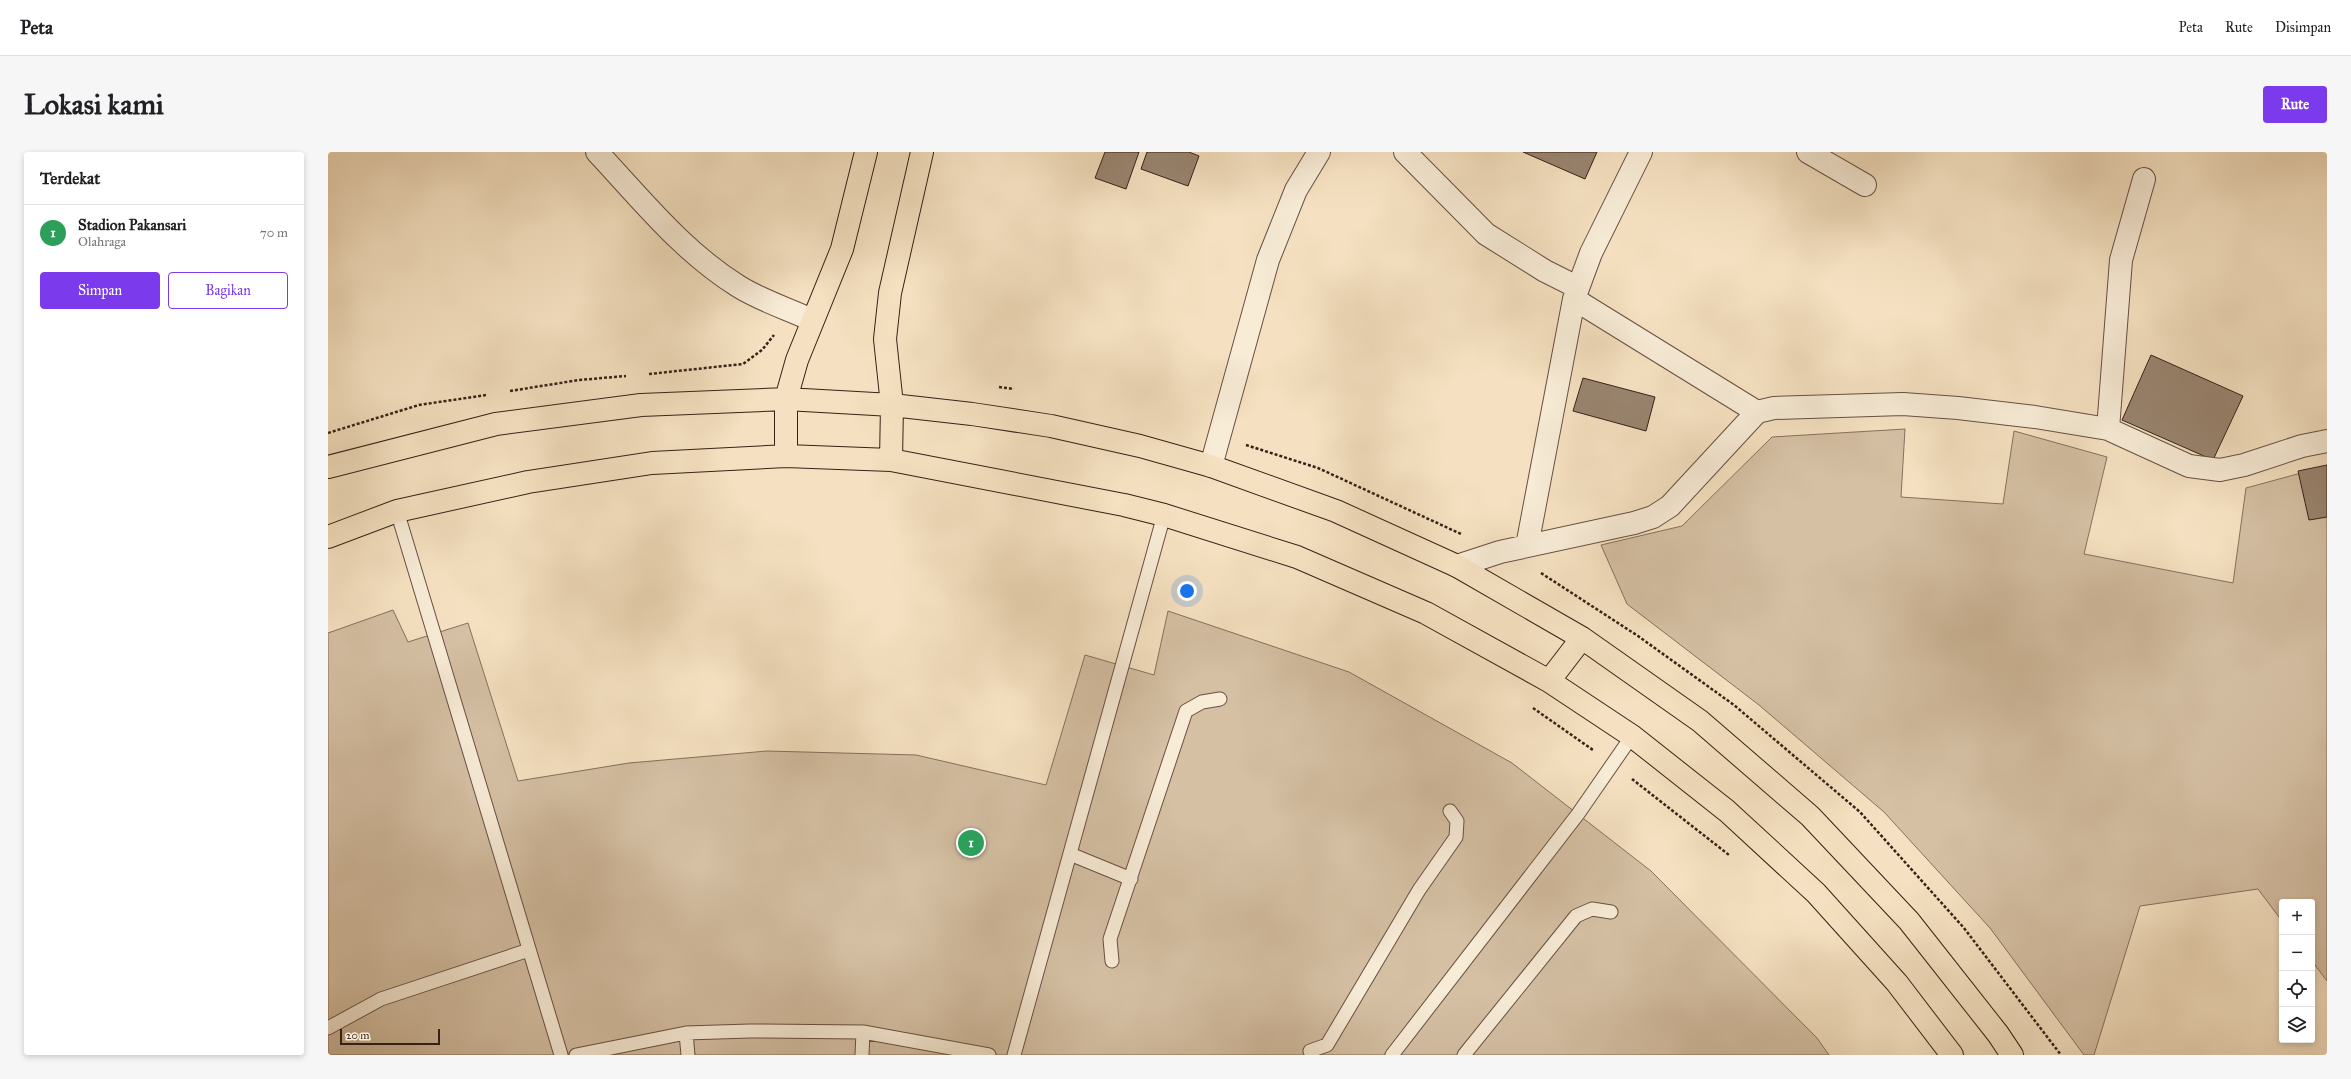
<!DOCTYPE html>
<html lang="id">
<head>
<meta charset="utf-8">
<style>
	:root { --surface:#fff; --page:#f6f6f6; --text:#202124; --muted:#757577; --line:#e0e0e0; --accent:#7c3aed }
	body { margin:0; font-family:"IM FELL Great Primer",serif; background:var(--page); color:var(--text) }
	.controls { position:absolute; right:12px; bottom:12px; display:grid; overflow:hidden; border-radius:4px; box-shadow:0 2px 6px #0003 }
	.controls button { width:36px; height:36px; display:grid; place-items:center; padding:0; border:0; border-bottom:1px solid var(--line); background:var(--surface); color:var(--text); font:20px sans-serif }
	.scale { position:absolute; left:12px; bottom:10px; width:100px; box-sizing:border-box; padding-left:4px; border:2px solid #362118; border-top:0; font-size:11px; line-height:14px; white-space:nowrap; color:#362118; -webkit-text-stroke:3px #f8ecd7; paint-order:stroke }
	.you { position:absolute; left:859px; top:439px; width:14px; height:14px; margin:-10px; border:3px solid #fff; border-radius:50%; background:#1a73e8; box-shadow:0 0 0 6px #1a73e833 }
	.badge { display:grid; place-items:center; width:26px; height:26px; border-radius:50%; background:var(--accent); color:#fff; font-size:13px; font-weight:700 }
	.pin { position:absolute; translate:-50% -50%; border:2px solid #fff; box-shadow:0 1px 4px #0006 }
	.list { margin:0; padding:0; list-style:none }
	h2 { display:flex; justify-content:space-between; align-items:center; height:52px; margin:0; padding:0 16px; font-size:17px }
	h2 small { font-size:13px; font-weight:400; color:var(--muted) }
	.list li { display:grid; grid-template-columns:26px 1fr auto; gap:12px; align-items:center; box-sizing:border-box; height:56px; padding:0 16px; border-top:1px solid var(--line) }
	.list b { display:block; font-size:15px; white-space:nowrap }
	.list p { margin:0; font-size:13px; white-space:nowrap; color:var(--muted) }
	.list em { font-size:13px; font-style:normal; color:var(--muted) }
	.actions { display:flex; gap:8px; padding:12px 16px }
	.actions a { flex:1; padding:9px 0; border:1px solid var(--accent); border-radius:4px; text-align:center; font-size:14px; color:var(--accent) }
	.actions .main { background:var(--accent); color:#fff }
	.icon { flex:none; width:22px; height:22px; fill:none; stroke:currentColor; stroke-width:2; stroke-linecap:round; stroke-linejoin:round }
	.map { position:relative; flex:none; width:1999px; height:903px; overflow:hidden; border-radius:4px }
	header { display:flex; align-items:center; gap:24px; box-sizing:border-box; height:56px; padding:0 20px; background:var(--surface); border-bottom:1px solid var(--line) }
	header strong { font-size:19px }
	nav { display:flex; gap:22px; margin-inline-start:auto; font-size:14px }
	.intro { display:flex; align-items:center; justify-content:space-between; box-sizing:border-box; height:96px; padding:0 24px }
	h1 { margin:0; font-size:28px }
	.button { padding:10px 18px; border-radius:4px; background:var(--accent); color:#fff; font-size:14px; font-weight:700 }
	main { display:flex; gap:24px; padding:0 24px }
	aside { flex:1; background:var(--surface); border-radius:4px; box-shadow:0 2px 6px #0003 }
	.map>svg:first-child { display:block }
</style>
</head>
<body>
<header>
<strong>Peta</strong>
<nav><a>Peta</a><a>Rute</a><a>Disimpan</a></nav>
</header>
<div class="intro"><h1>Lokasi kami</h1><a class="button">Rute</a></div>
<main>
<aside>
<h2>Terdekat<small></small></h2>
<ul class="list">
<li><span class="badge" style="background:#2e9e5b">1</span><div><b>Stadion Pakansari</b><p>Olahraga</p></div><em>70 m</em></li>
</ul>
<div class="actions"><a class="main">Simpan</a><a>Bagikan</a></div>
</aside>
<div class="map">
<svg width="1999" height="903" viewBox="0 0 1999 903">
	<rect width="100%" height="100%" fill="#f5e1c1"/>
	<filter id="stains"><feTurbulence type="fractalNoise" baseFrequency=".005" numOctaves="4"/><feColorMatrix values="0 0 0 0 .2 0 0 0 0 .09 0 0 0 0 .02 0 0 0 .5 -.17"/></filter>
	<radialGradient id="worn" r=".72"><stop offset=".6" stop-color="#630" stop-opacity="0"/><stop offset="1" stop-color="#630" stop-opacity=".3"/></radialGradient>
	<path fill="#d5c0a4" stroke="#86705e" d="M1577,277L1573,345L1675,352L1686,279L1779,305L1756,402L1905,431L1918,336L1999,314V829L1984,809V750H1954V769L1930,737L1812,754L1766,903H1756L1662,776L1556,660L1431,553L1299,452L1273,393L1354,374L1444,285Z
		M65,458L80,490L140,471L190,629L301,611L439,599L588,603L718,633L757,503L826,523L840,459L1021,520L1184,611L1323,719L1489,886L1501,903H0V481Z"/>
	<path fill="#998570" stroke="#362118" d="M777,0H811L798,37L767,26Z
		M819,0H861L871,4L860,34L813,17Z
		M1195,0H1269L1257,27Z
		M1823,203L1915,244L1885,308L1794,268Z
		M1255,226L1327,245L1318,279L1245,259Z
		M1999,313V365L1981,368L1970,319Z"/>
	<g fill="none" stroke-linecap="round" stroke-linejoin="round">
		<g stroke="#665142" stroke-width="15">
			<path id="service" d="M69,359L233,903
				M742,702L803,727
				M784,809L782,787L858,559L874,550L892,547
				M0,876L53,847L201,798
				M358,881L360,903
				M982,899L999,893L1091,738L1128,685L1129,669L1122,659
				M248,903L358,881L422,879L535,880L661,903
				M534,903L535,880
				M686,903L836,363
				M1064,903L1250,662L1304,584
				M1136,903L1248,764L1264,757L1283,760"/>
		</g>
		<g stroke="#665142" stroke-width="24">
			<path id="minor" d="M269,0C313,47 354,99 410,134C432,148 460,157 484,168
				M1077,0L1158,82L1217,119L1249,135
				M1313,0L1263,101L1246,147L1429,260
				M1480,0L1537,33
				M1780,277L1793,108L1816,27
				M883,314L940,108L968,38L991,0
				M1199,394L1246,147
				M1129,414L1172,400L1306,371L1325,365L1342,354L1429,260L1446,256L1575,252L1630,256L1707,265L1780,277L1861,314L1892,318L1916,313L1974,294L1999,289"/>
		</g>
		<g stroke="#362118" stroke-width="24">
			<path id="primary" d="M458,304V247L469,208L514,97L538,0
				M563,308L564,253L557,187L562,141L594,0
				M0,315L168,272L313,253L458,247L564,253L644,262L723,274L812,294L883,314L1008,359L1129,414L1254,486L1372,569L1482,664L1581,769L1670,882L1684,903
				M0,385L69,359L200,330L324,311L458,304L563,308L796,353L836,363L969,405L1098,461L1221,529L1304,584L1399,659L1488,741L1569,831L1624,903
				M1221,529L1254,486"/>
		</g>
		<path stroke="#362118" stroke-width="2.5" stroke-dasharray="3 2" stroke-linecap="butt" d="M321,222L415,212L434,198L446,183
			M671,235L686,237
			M182,239L251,228L298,224
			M0,281L91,253L158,243
			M918,293L990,316L1133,382
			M1213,421L1310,484L1406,553L1532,660L1636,776L1733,903
			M1205,556L1265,598
			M1304,627L1401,703"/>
		<use href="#service" stroke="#f8ecd7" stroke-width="13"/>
		<use href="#minor" stroke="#f8ecd7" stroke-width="22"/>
		<use href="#primary" stroke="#f5e1c1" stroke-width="22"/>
	</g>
	<rect width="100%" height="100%" filter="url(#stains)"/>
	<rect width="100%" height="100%" fill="url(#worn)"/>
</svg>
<div class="controls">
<button>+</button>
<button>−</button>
<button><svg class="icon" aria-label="locate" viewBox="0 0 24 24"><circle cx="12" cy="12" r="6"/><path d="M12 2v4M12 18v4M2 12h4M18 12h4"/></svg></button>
<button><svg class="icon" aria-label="layers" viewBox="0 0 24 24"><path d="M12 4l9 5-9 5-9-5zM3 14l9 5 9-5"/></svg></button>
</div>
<div class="scale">20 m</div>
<div class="you"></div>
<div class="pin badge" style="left:643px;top:691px;background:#2e9e5b">1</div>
</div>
</main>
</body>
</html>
